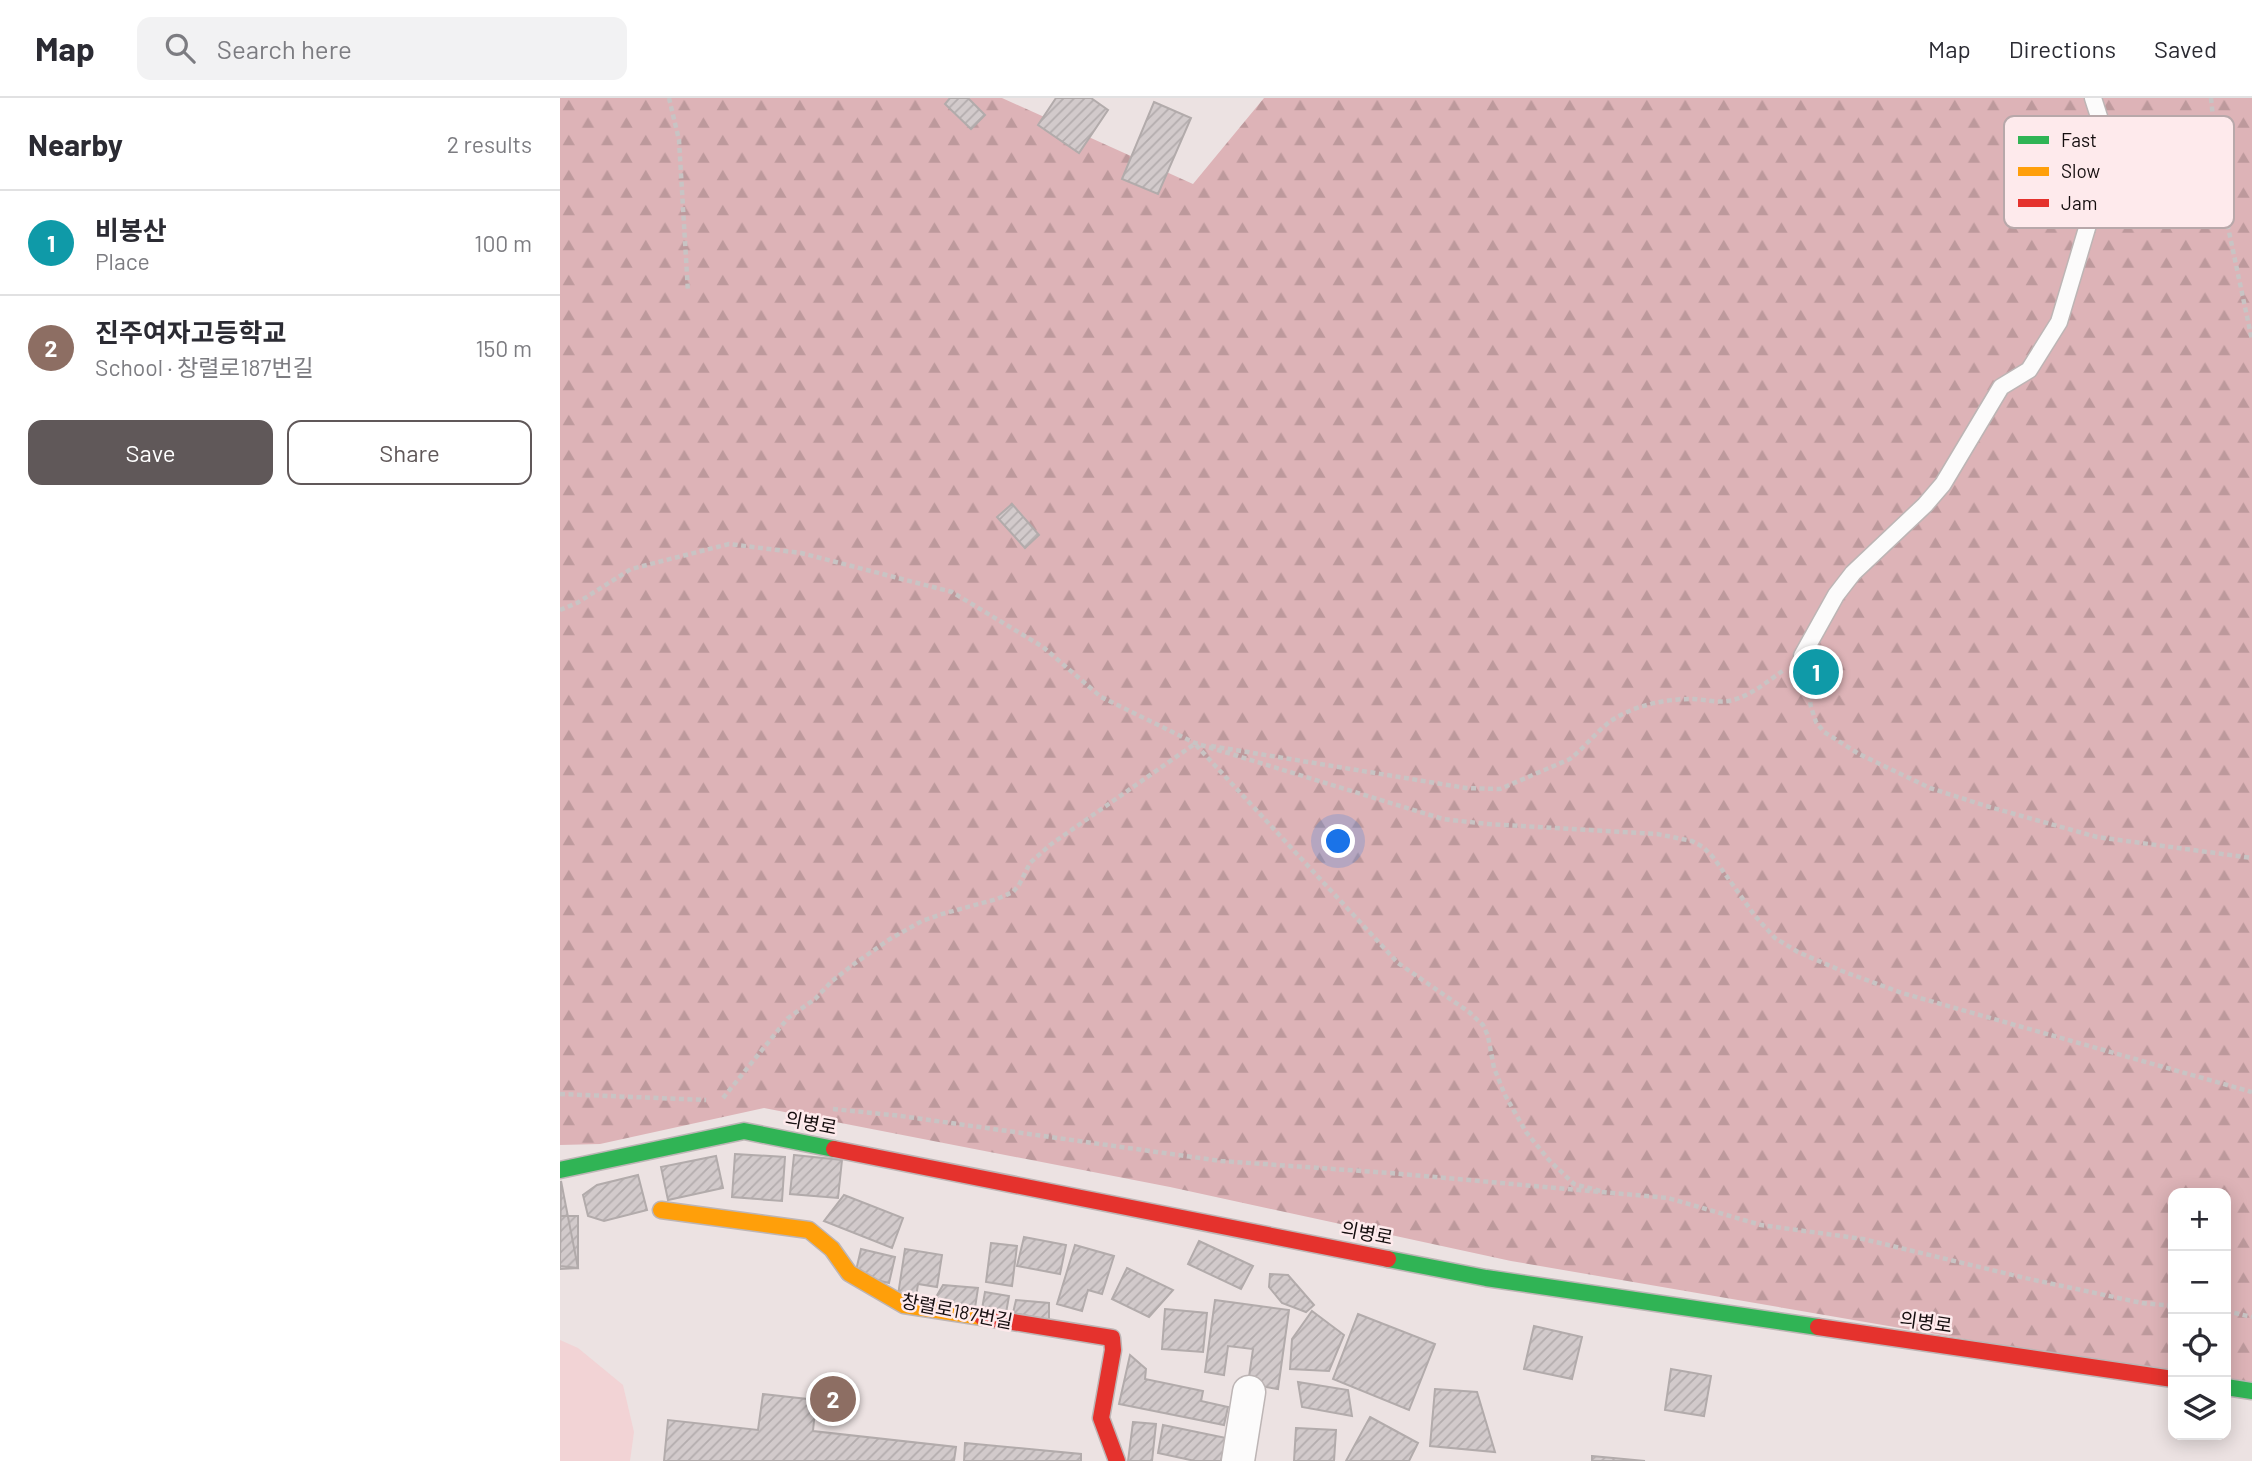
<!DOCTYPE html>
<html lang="en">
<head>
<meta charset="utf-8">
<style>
	:root { --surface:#fff; --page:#f2f2f3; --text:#2b2b33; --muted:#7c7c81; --line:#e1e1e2; --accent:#605859 }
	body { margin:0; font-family:Barlow,"Noto Sans KR",sans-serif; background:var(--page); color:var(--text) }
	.controls { position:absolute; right:21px; bottom:21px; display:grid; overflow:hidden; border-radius:14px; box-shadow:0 4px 18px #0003 }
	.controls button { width:63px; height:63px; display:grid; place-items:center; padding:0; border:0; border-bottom:2px solid var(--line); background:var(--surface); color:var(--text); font:35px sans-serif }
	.you { position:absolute; left:779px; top:744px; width:24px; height:24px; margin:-18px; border:5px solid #fff; border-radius:50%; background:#1a73e8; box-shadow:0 0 0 10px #1a73e833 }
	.badge { display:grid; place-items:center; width:46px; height:46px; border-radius:50%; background:var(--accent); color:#fff; font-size:23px; font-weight:700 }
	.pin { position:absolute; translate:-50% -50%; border:4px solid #fff; box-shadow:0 2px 7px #0006 }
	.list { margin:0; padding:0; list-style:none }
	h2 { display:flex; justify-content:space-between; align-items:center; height:91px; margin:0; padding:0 28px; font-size:30px }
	h2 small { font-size:23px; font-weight:400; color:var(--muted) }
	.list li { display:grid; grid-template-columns:46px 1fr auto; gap:21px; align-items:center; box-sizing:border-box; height:105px; padding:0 28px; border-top:2px solid var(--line) }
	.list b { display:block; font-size:26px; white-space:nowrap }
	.list p { margin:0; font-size:23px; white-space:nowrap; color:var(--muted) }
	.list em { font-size:23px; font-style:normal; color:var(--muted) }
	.actions { display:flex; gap:14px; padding:21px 28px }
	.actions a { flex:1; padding:16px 0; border:2px solid var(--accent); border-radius:14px; text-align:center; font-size:24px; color:var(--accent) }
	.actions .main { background:var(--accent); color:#fff }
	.icon { flex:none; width:38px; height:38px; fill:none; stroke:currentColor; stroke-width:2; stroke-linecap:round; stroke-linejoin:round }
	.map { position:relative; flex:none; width:1692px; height:1363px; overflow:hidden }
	header { display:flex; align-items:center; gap:42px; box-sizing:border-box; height:98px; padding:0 35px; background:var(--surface); border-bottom:2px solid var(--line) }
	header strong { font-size:33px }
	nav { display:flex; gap:38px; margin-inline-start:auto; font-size:24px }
	.search { width:490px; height:63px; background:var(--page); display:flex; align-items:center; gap:18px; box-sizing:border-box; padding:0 24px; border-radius:14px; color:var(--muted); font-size:26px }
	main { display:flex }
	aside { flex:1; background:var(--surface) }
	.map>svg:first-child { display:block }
</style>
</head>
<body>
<header>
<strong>Map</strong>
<div class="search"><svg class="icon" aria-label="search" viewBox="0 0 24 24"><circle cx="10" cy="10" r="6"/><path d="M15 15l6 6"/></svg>Search here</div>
<nav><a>Map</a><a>Directions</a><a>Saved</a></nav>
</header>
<main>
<aside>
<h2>Nearby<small>2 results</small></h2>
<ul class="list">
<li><span class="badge" style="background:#0f9aa8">1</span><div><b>비봉산</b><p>Place</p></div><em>100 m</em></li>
<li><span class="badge" style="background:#8d6e63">2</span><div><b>진주여자고등학교</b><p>School · 창렬로187번길</p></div><em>150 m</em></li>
</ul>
<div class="actions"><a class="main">Save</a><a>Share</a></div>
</aside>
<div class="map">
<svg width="1692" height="1363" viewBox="0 0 1692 1363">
	<defs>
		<pattern id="forest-firs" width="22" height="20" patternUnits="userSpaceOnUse" patternTransform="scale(1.75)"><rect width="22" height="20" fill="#ddb3b7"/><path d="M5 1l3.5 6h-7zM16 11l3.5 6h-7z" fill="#bd999c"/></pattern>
		<pattern id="building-hatch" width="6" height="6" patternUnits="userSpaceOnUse" patternTransform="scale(1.75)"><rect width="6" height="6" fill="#d2cacb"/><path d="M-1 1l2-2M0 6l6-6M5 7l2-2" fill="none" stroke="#b3acad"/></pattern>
	</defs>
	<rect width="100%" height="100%" fill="#ece2e2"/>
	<path fill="#f2d3d5" d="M0,1242L18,1250L63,1287L74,1334L70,1363H0Z"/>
	<path fill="url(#forest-firs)" d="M0,0H442L633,86L704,0H1692V1286L1666,1283V1095H1613V1277L951,1163L610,1089L204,1010L40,1046L0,1047Z"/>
	<path fill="url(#building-hatch)" stroke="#b2abab" stroke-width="2" d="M390,0H408L425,17L411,31L385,6Z
		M496,0H531L548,12L519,55L478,27Z
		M594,4L631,20L598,96L562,81Z
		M452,406L479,437L465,450L437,419Z
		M175,1056L225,1059L222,1103L172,1099Z
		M234,1057L282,1062L278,1100L230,1096Z
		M156,1058L163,1090L108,1102L101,1069Z
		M78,1077L87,1112L44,1123L28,1118L23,1097L37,1087Z
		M1,1083L18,1170L0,1168Z
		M284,1097L343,1120L332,1150L264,1123Z
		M0,1118H18V1170L0,1171Z
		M464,1139L506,1147L500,1176L457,1168Z
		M639,1143L693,1168L681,1191L628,1166Z
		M431,1145L457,1148L452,1188L426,1184Z
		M515,1147L554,1158L542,1196L528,1192L522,1213L497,1206Z
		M301,1151L335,1159L329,1185L295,1177Z
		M345,1151L382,1157L377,1189L358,1186L356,1199L338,1197Z
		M567,1170L613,1192L589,1219L552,1201Z
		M710,1176L728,1177L754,1207L746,1214L722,1205L709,1189Z
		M383,1187L418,1190L415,1210L372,1206Z
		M425,1194L449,1198L446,1215L422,1211Z
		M456,1202L489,1205V1222L453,1215Z
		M655,1202L729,1212L718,1291L688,1286L693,1251L668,1248L664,1277L645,1274Z
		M605,1211L647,1215L643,1254L602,1251Z
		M752,1213L784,1237L769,1273L730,1271L732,1241Z
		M798,1216L875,1246L849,1312L773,1281Z
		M974,1228L1022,1239L1012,1281L964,1271Z
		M570,1257L586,1271L585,1281L643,1293L641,1303L668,1309L664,1327L559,1306Z
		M1111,1271L1151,1278L1144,1318L1105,1312Z
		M738,1284L788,1292L792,1318L742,1309Z
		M875,1291L917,1294L935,1354L870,1348Z
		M203,1296L256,1302L253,1333L396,1349L394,1363H104L108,1322L198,1332Z
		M810,1319L858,1345L849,1363H786Z
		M573,1324L596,1326L592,1363H568Z
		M603,1327L666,1340L661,1363H635L598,1355Z
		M736,1330L776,1332L774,1363H734Z
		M405,1345L521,1356V1363H404Z
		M1032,1358L1085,1363H1032Z"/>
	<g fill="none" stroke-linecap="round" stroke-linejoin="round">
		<g stroke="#bdb5b5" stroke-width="19">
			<path id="lane" d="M1242,558L1276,497L1293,475L1365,407L1383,386L1441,289L1469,272L1499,224L1550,53L1533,0"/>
		</g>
		<g stroke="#bdb5b5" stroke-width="35">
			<path id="street" d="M678,1363L689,1294"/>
		</g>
		<g stroke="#bdb5b5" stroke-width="19">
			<path id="fast" d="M0,1072L184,1033L274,1051
				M828,1161L926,1180L1258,1229
				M1666,1289L1692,1293"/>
		</g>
		<g stroke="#bdb5b5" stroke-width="19">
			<path id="slow" d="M101,1112L249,1132L272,1151L289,1175L344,1207L422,1219"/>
		</g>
		<g stroke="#bdb5b5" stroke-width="19">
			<path id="jam" d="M274,1051L828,1161
				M422,1219L552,1240L553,1252L541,1320L557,1363
				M1258,1229L1613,1281"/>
		</g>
		<path stroke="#c8c4c4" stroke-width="4.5" stroke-dasharray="5 3.5" stroke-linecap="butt" d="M109,0L119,42L128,194
			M1651,0L1661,96L1692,242
			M0,512L17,505L71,471L169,446L241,455L392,494L483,549L541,599L635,645L883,721L927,726L1097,736L1132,743L1143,749L1153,759L1195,818L1215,840L1238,854L1282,873L1342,895L1692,994
			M1246,579L1251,609L1256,624L1264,634L1299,656L1370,690L1426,708L1537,739L1692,760
			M636,647L838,865L909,914L923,927L928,938L934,970L945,997L966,1034L989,1062L1014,1086L1041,1093
			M651,648L906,690L940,691L1010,661C1029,646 1041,626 1063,616C1083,606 1108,601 1131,601C1145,601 1160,606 1173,602C1192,597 1209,582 1224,572
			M0,996L146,1002
			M163,1000L228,920L255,901L272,883L294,866L330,841L362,823L382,816L437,801L453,794L459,787L470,765L490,747L636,645
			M273,1011L341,1018L661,1063L830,1075L1108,1100L1201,1127L1303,1141L1465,1180L1582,1205L1613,1208
			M1666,1213L1692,1219"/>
		<use href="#lane" stroke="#fcfbfb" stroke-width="16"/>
		<use href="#street" stroke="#fcfbfb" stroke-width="32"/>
		<use href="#fast" stroke="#30b455" stroke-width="16"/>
		<use href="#slow" stroke="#ff9f0a" stroke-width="16"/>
		<use href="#jam" stroke="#e5322d" stroke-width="16"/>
	</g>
	<g text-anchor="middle" stroke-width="5" stroke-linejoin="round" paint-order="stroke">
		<g font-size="19" fill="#150e0f" stroke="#feeaec">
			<text transform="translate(251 1025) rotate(11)" y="7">의병로</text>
			<text transform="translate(807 1135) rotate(11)" y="7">의병로</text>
			<text transform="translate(397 1213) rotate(11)" y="7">창렬로187번길</text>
			<text transform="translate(1366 1224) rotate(8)" y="7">의병로</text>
		</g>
	</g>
	<rect x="1444" y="18" width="230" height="112" rx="10" fill="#feeaec" stroke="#b8a8aa" stroke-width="2"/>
	<rect x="1458" y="38" width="31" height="8" fill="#30b455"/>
	<rect x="1458" y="69" width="31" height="9" fill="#ff9f0a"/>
	<rect x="1458" y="101" width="31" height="8" fill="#e5322d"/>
	<g font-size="19" fill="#150e0f">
		<text x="1501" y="49">Fast</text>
		<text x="1501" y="80">Slow</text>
		<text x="1501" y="112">Jam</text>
	</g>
</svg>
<div class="controls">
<button>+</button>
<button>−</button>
<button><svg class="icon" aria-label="locate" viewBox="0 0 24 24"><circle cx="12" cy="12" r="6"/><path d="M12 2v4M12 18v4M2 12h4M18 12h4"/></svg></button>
<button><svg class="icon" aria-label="layers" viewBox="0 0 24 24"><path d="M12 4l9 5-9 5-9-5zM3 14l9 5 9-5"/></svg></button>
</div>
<div class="you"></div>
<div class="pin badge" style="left:1256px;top:574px;background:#0f9aa8">1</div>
<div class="pin badge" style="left:273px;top:1301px;background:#8d6e63">2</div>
</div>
</main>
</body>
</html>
